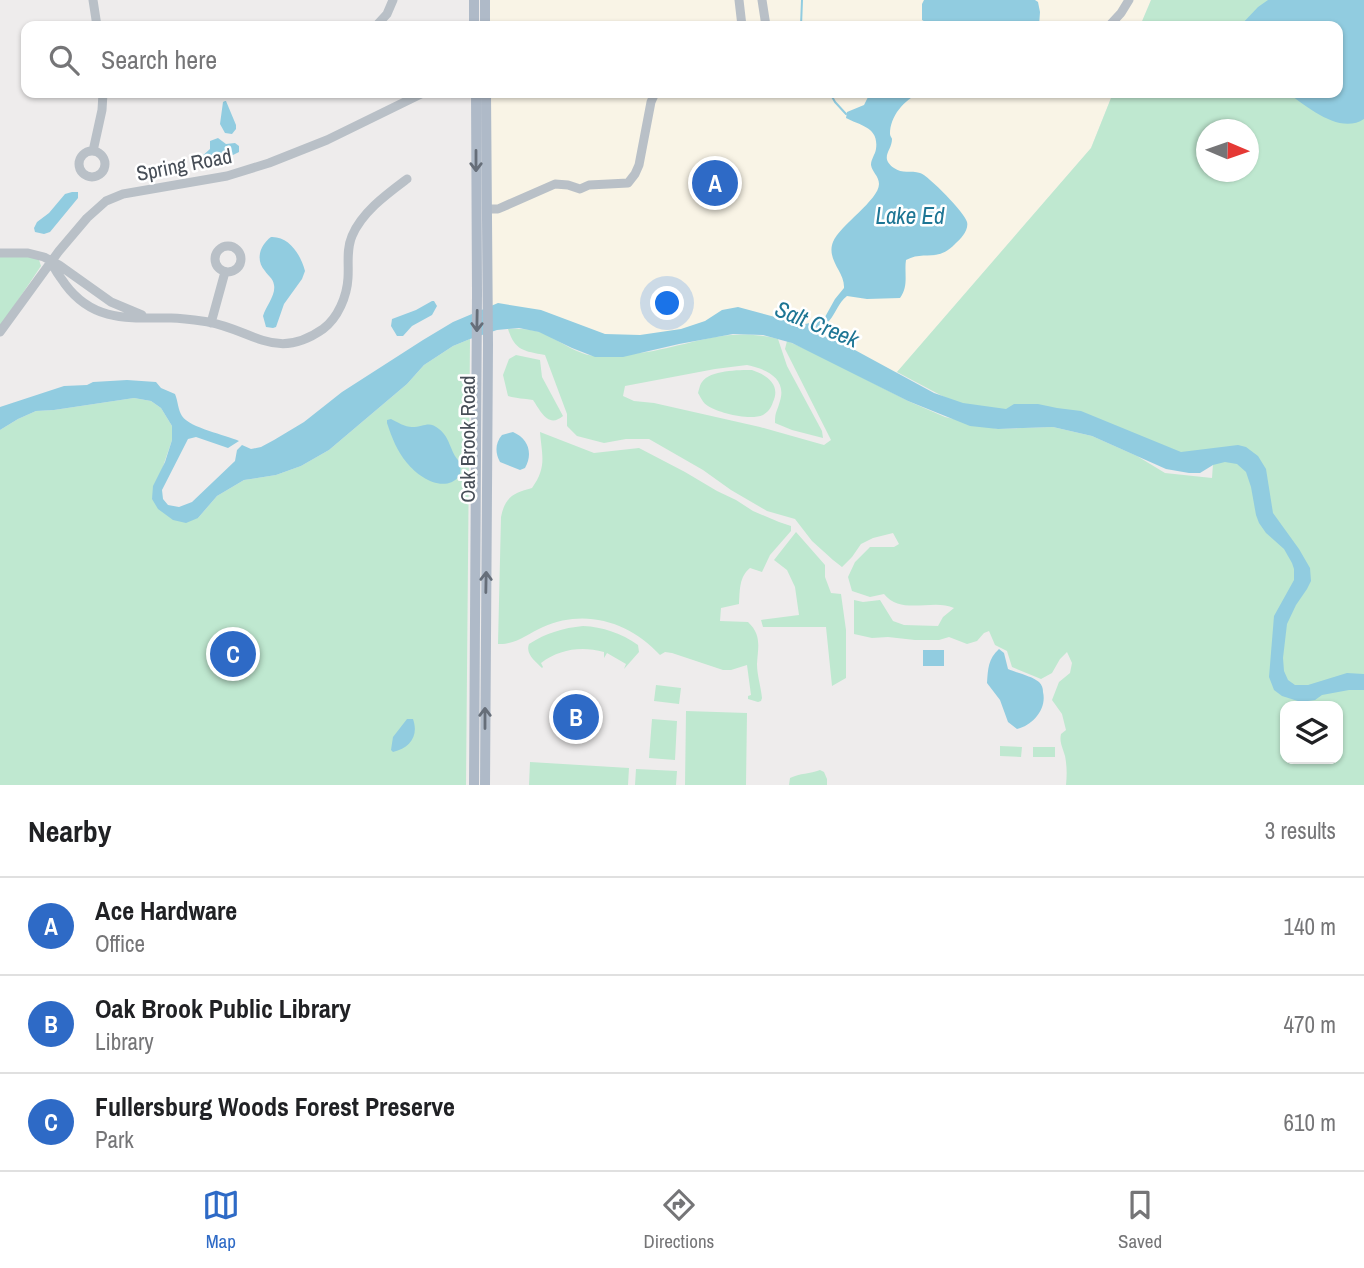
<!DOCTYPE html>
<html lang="en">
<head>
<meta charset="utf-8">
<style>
	:root { --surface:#fff; --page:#f2f2f2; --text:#202124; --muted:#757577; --line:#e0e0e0; --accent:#2e6ac6 }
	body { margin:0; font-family:"Archivo Narrow",sans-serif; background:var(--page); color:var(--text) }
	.controls { position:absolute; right:21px; bottom:21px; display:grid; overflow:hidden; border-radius:14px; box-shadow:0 2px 5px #0004 }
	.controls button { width:63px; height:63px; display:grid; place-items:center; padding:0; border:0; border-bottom:2px solid var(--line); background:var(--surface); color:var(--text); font:35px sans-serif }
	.compass { position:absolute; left:1196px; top:119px; width:63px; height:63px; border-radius:50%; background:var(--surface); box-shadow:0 2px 5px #0004; rotate:92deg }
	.you { position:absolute; left:668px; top:304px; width:24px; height:24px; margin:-18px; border:5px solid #fff; border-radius:50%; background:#1a73e8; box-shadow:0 0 0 10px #1a73e833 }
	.badge { display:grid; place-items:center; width:46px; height:46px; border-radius:50%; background:var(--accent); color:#fff; font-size:23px; font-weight:700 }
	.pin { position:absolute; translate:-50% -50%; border:4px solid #fff; box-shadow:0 2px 7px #0006 }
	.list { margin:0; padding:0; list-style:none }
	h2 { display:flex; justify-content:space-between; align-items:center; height:91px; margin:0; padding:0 28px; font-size:30px }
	h2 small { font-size:23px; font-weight:400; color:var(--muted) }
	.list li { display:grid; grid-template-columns:46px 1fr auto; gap:21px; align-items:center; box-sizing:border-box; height:98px; padding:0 28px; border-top:2px solid var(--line) }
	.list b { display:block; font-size:26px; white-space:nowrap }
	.list p { margin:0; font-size:23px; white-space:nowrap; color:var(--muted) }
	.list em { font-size:23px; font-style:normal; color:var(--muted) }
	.icon { flex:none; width:38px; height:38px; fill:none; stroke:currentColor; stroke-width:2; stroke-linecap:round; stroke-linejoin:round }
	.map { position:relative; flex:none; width:1364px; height:785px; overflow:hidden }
	.search { position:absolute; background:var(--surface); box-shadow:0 2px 5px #0004; left:21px; right:21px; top:21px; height:77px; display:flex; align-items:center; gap:18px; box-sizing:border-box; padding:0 24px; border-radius:14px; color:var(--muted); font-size:26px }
	.sheet { height:385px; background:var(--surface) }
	nav { display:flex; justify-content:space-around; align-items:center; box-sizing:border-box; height:98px; border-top:2px solid var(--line); background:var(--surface); font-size:19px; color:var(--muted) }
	nav a { display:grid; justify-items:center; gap:4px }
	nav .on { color:var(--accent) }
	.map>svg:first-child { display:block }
</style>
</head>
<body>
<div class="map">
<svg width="1364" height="785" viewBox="0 0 1364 785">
	<rect width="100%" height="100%" fill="#eeecec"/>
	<path fill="#f9f4e6" d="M488,0H1151L1140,26H488Z
		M489,93H1113L1091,148L897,372H887L802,330L693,329L644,337L599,338L491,311Z"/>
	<path fill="#bfe8d0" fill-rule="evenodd" d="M1151,0H1364V785H1066C1067,775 1067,766 1065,756C1063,748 1059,742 1061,734L1066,730L1062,714L1052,700L1059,682L1070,673L1072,663L1067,652L1060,659L1052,673L1041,679L1012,667L1007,651L995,645L989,631L984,633L977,641L967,644L949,637L939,640H915L888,637L872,638L854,634V600L863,602L880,600L893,621L904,625L938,626L943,617L954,608C933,598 902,616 884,594L870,597L852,591L848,577L855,562L870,547H894L899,544L893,533L873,538L861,544L852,557L842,567L833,560L812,541L795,519L767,511L731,490L703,470L649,439H626L604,443L577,436L567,426V414L545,355C524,351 515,351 508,329C518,328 530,329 540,332C558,339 579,357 599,356C615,356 631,354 647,352C694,344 729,326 778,339L787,366L822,431L823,438L792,430L775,423C775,411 777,412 780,401C787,378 766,369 747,365L715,369L625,386L623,396L634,401L654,403L760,427L824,445L831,440L785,349L787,341L817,354L908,401L945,417L998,429L1053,427L1092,436L1137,456L1165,473L1212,478L1214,450L1179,456L1002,412L961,406L897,372L1091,148L1113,93H1338V26H1140ZM1206,130H1248V172H1206ZM1285,706H1338V759H1285Z
		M0,256H30L39,260L41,266L0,327Z
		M470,339L466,785H0V430L18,419L36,411L54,410L134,398L151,401L161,408L172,426V440L152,499L198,518L217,496L244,480L276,475L301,466L329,450L407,384L424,365L453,346Z
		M516,355L540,360L542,377L563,416C548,429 540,410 533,400C523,398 518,399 508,396L503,375L509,359Z
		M752,370C767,375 781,385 773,402C771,408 768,412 763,415C750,421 719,413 708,406C703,403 701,398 698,393C699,390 700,384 702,382C710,370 739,370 752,370Z
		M540,432L594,453L639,448L685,472L717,491L736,500L753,511L779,522L791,526V531L770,555L762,572L750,568C739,577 740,590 739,604L721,608L720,621L748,622C762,635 758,647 757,664C757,675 761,687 762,698L761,701L758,702L748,699V696L751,695L747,665L731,670H723L672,653L665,652L660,655C630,622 585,608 543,627C527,634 516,645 498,644L501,517C505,497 513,493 532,488C547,467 542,456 540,432Z
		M796,532L825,565V577L831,593L841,594L846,630V678L832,686L826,627H763L761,620L799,615L795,587L787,570L774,560Z
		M583,626C603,627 621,633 638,645L639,652L624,669L626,664L607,653L604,658V652C581,646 560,649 541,663L543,667L542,668C536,662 525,654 529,644C546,633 563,628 583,626Z
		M656,685L681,688L679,704L654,701Z
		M686,711L747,713L746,785H685Z
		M652,719L677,721L675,760L649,758Z
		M1000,746L1022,747L1021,757L1000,756Z
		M1033,747H1055V757H1033Z
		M530,762L629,768L628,785H529Z
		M636,769L677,771L676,785H635Z
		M820,770L824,772L827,779V785H789L790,778C800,773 810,774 820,770Z"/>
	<path fill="#91cce0" d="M924,0H1035L1038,2L1040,12L1039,26H932L922,20V4Z
		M1268,0H1364V119C1340,135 1307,107 1288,93H1338V26H1240L1258,7Z
		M870,93H920C904,100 890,116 890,134C890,136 892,138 892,139C892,151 879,157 894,168C902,174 911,170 920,173C928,175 966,214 967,222C969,230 961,239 955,244C937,263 924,250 906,260C904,273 909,286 900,298L867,299L847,296C838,303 836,313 829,321C824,326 819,327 816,333L842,343L934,393L963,403L1006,409L1014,404H1038L1057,408L1081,411L1181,452L1238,445L1246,447L1258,456L1266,469L1273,513L1299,549L1310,568L1311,581L1307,589L1296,605L1287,624L1283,658L1284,671L1288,680L1295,685H1308L1347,673L1364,674V690H1349L1322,695L1315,700L1301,702L1282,696L1274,690L1269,677L1274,616L1294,580V569L1292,563L1284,549L1266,533L1259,523L1256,515L1251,487L1246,472L1237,464L1225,462L1213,465L1200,473H1189L1166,469L1092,436L1053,427L998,429L970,426L908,401L792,343L763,335L733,334L679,344L623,357H595L572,348L539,332L519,328L497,330L470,339L453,346L424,365L407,384L329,450L301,466L276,475L244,480L217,496L198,518L186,523L173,520L158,509L152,499L153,486L165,462L172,440V426L161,408L151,401L134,398L54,410L36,411L18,419L0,430V407L64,386L87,385L93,382L127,380L156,382L161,388L175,394C178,401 178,410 182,416C190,428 226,435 239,441L228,448L196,437L188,439L162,490L163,499L168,505L179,507L192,502L235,461L237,450L242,445L251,449L261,447L274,440L304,422L342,392L423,340L453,322L498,303L541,310L605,334L640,335L681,329L705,321L722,310L738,307L786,320L805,324L810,323L825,317L835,299L844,288C845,272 826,260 833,242C840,225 879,200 879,184C879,176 872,172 871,165C871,159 875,155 876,149C879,127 861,126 846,118L847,112L864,105Z
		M225,101H226L236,125V129L232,134L225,133L220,124L223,102Z
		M218,138L226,144L235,143L239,146V152L233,155L203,161L200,160V158L210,149V141Z
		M72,192H78V198L50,232L44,234L35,232L34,228L37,222L49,213L65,194Z
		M271,237C289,236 301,255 305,271L302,279L284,304L276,327L273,328L266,327L263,316C266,306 276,295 274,285C273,278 268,276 265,271C255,260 260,245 271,237Z
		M432,301H434L437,306L432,315L412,326L403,336H397L391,326L392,319L416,310Z
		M391,419C397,422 405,427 412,427C424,427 429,420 439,429C451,438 450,454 461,463C460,467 461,471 460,474C459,478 455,480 452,482C436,489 417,475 407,463C397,451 392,438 387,423V420Z
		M513,432C529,439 533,454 525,468L520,470L500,462C495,453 495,443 502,435Z
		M999,649L1004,653L1008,669C1017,673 1032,676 1039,682C1042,685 1043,688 1043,692C1047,709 1033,725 1017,729L1008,722L1000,700L987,683C988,669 988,659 999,649Z
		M923,650H944V666H923Z
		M407,719H413C419,736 410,748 393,752L391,750L393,737Z"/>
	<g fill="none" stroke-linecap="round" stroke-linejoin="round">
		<path stroke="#91cce0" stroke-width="2" d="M801,26L802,0
			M830,93L835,102L846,114"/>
		<path stroke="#b9c0c7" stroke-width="9" d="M93,0L97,26
			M739,0L742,26
			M762,0L766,26
			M376,26L387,14L393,0
			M1109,26L1121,13L1129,0
			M93,151L102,110L103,93
			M79 164a13 13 0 1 1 26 0a13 13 0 1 1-26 0Z
			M488,209H498L555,184L568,185L580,189L589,185L628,183L635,174L639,165L651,102L655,93
			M215 259a13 13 0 1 1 26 0a13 13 0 1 1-26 0Z
			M0,253H28L44,257L59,265L111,302L142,315
			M52,261C54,271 60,276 65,284C93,322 128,318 171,318C183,318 195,320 208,322C253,330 276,362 323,329C338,318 347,296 348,278C349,264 346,250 352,236C362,212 387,194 407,179
			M211,323L225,272
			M0,332L59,251L87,218L106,201L123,194L227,176L269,163L327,140L423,93"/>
		<path stroke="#afbac8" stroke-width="10" d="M474,0V26
			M485,0V26
			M474,785L477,293L476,93
			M485,785L488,344L486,93"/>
	</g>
	<defs><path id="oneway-shaft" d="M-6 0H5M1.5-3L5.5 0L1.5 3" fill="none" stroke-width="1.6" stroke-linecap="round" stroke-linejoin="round" transform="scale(1.75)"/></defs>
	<g stroke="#666e79">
		<use href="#oneway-shaft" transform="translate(476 161) rotate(90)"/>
		<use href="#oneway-shaft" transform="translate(477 321) rotate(91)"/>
		<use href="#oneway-shaft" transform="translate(486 582) rotate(-89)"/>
		<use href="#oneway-shaft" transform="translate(485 718) rotate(-90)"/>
	</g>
	<g text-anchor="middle" stroke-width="5" stroke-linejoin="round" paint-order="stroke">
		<g font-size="21" fill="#474e57" stroke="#fff">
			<text transform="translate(184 165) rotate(-11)" y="7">Spring Road</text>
			<text transform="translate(468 439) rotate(-90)" y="7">Oak Brook Road</text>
		</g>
		<g font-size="23" font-style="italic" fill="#1d7594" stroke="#fff">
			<text x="910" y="224">Lake Ed</text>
			<text transform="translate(817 324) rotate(22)" y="8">Salt Creek</text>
		</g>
	</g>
</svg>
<div class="controls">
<button><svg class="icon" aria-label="layers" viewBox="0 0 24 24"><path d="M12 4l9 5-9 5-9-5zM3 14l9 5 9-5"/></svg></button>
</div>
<svg class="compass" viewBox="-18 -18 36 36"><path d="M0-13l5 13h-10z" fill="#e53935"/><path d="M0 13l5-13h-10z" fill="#757577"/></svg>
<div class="you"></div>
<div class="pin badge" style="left:715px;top:183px">A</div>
<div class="pin badge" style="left:576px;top:717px">B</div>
<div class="pin badge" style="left:233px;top:654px">C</div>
<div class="search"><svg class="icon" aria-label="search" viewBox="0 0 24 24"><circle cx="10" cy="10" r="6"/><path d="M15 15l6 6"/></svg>Search here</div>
</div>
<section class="sheet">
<h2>Nearby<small>3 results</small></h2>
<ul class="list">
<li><span class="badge">A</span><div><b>Ace Hardware</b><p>Office</p></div><em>140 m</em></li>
<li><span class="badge">B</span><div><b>Oak Brook Public Library</b><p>Library</p></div><em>470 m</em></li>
<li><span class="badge">C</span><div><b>Fullersburg Woods Forest Preserve</b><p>Park</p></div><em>610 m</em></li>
</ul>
</section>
<nav>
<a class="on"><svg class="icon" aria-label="map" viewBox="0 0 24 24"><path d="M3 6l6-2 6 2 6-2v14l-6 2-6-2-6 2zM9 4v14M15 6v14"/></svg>Map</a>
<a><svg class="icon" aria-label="directions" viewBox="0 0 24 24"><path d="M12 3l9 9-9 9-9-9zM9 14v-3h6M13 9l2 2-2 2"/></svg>Directions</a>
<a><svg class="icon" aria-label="saved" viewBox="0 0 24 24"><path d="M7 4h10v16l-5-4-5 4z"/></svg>Saved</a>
</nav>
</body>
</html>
